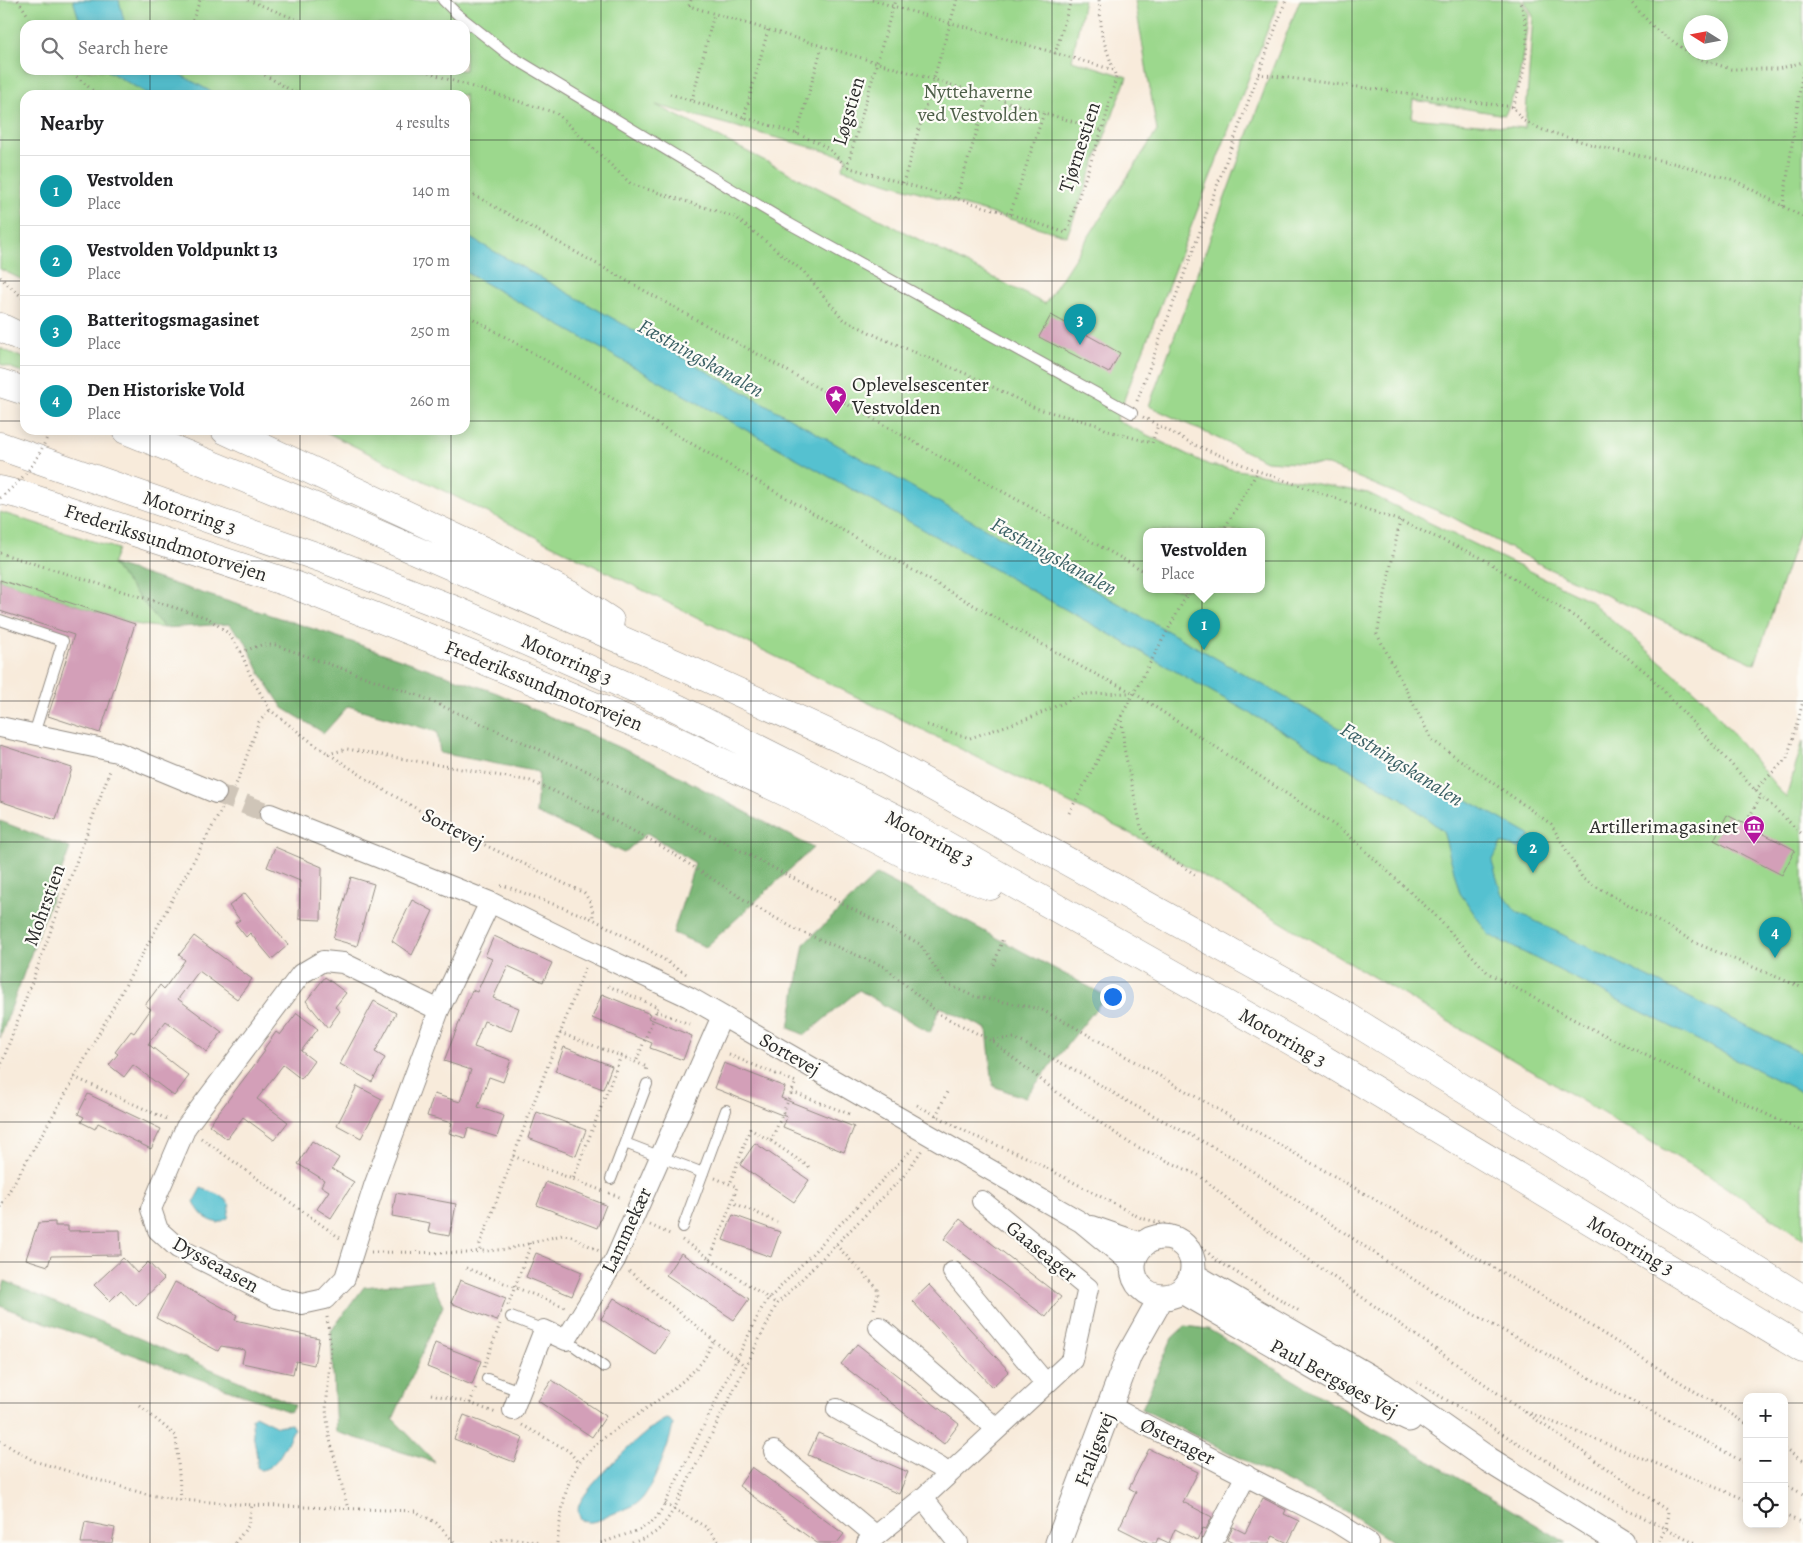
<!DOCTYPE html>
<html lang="en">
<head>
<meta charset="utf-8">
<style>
	:root { --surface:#fff; --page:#f2f2f2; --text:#202124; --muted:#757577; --line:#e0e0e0; --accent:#7c3aed }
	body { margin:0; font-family:Alegreya,serif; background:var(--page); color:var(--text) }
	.controls { position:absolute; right:15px; bottom:15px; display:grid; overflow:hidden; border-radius:10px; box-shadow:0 2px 12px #0003 }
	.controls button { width:45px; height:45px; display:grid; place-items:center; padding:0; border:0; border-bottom:1px solid var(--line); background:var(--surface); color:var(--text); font:25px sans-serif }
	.compass { position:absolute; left:1683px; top:15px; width:45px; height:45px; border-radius:50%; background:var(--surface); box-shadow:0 2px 12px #0003; rotate:281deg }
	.you { position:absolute; left:1112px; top:996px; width:18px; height:18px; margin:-12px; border:4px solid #fff; border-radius:50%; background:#1a73e8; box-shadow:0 0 0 8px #1a73e833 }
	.badge { display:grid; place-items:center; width:32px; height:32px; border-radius:50%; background:var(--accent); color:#fff; font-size:16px; font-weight:700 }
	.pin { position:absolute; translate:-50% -41px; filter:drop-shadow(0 1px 2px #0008) }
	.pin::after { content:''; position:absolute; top:26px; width:18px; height:15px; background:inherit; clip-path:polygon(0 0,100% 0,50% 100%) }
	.popup { position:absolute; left:1143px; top:528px; width:122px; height:65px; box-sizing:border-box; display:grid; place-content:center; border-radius:10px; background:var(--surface); filter:drop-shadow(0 1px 4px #0005); font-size:16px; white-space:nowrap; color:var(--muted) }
	.popup b { font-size:19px; color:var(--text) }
	.popup::after { content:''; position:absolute; left:50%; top:100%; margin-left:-10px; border:10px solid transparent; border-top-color:var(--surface) }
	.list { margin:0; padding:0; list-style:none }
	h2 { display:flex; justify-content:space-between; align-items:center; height:65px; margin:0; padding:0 20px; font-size:21px }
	h2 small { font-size:16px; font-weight:400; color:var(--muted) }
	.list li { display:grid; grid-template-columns:32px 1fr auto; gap:15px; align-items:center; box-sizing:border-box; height:70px; padding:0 20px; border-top:1px solid var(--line) }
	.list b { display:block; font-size:19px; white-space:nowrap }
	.list p { margin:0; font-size:16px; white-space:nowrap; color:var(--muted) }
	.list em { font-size:16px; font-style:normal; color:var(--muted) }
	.icon { flex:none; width:28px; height:28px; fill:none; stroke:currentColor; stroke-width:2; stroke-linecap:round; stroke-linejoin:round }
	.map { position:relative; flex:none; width:1803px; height:1543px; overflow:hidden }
	.search { position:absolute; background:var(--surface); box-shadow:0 2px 12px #0003; left:20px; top:20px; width:450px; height:55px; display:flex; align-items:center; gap:12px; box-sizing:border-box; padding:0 18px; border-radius:15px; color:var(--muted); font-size:19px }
	.panel { position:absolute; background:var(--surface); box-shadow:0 2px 12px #0003; left:20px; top:90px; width:450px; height:345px; border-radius:15px }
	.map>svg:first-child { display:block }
</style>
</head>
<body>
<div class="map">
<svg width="1803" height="1543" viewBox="0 0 1803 1543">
	<rect width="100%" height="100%" fill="#fdfcf7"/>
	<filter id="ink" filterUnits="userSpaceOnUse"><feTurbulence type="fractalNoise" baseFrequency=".02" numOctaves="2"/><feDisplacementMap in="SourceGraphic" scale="10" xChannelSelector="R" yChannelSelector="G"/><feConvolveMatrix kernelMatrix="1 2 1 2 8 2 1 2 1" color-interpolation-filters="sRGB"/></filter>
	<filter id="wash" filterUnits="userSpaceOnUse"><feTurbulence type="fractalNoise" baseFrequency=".0096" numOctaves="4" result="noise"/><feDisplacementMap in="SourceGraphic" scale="20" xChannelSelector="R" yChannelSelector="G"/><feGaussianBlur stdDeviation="1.12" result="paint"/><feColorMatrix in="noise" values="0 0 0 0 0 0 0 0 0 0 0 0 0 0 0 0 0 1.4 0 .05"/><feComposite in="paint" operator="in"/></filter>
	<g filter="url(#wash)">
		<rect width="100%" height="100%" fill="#f8ebdb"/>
		<path fill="#9cd88d" stroke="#64825c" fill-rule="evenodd" d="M0,0H1084L1072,60L1127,77L1067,236L842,169L847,157L656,105L1045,304L1157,131L1135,0H1279L1116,420L1209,465L1368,493L1589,600L1704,699L1786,798L1803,741V1239L1722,1184L1141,839L322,430H465V95H25V281L0,269ZM25,25H465V70H25ZM1146,531H1262V589H1146Z
			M1300,0H1521L1529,15L1518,85L1505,115L1413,100L1411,118L1525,128L1533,16L1524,0H1803V520L1755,664L1545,567L1450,516L1328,465L1266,461L1149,406L1269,77ZM1720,22V52H1690V22Z
			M0,348L25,359V373L0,364Z
			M0,512L118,549L112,564L164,628L135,624L0,580Z"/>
		<path fill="#7db878" stroke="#547252" d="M112,564L329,634L497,693L654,763L813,848L706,947L673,933L695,863L647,833L624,853L536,813L539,772L440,753L437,732L348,706L324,733L283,708L260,673L245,641L229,624L164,628Z
			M0,821L70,848L0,1038Z
			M877,874L1106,996L1025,1098L993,1086L987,1029L940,1007L930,1033L859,990L805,1035L789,1028L804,944Z
			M431,1280L443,1306L393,1419L435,1462L336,1432L331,1331L364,1287Z
			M5,1281L295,1405L290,1412L0,1306V1294Z
			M1185,1326L1208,1329L1567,1543H1394L1348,1512L1142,1409L1172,1338Z"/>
		<path fill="#55c1d0" stroke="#40767e" d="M73,0H119L125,25H81Z
			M106,70H172L217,95H150Z
			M465,235L1531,836L1522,849L1501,843L1492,862L1501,892L1517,912L1803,1054V1093L1489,935L1460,893L1443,831L1401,798L465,272Z
			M201,1188L222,1196L230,1205L228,1218L218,1223C205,1219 199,1214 194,1201Z
			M255,1415L277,1426L291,1424L294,1429C286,1443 278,1469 260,1470L257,1467C258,1450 251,1433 252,1418Z
			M666,1419L670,1420L673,1424C671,1441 652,1491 639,1502C631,1508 619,1511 610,1515C600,1520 592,1525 581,1520C579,1515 577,1510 579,1505C585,1487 649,1425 666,1419Z"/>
		<g id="blocks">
			<path fill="#d39fb8" d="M1051,315L1120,353L1109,373L1039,337Z
				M0,580L135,624L100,733L48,716L74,635L0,611Z
				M0,745L72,768L56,820L0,801Z
				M1727,815L1795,850L1782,875L1714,840Z
				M275,847L322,867L321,920L299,919L300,881L267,867Z
				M351,877L374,884L357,946L333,939Z
				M245,893L288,945L272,959L250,933L246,937L235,923L240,920L229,906Z
				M412,900L433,911L412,955L392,941Z
				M194,936L252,979L237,999L199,971L178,999L222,1032L207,1052L166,1021L148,1044L189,1076L174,1096L133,1065L124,1077L109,1065L118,1054L115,1052L131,1031L134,1033L151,1009L145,1005L160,985L164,989L185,960L179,955Z
				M494,936L552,963L543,982L508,966L493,998L519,1008L511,1031L484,1021L474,1047L511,1060L503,1082L489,1077L478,1107L504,1116L497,1137L468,1128L465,1138L449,1133L452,1123L427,1116L434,1094L460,1102L471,1070L444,1061L472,990L477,992L492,959L485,956Z
				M325,977L346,993L335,1007L340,1011L328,1028L306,1001Z
				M602,994L650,1014L648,1018L692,1036L683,1060L650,1048L652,1043L592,1018Z
				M374,1001L396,1013L375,1052L385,1058L372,1082L340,1064Z
				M297,1013L318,1029L301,1051L314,1061L301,1079L283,1065L257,1099L288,1122L274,1140L243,1117L227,1139L209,1125L265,1051L263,1050L276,1032L280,1035Z
				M564,1047L612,1066L603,1089L555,1071Z
				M724,1063L785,1087L781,1098L854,1127L844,1152L783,1127L787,1117L714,1088Z
				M357,1086L382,1099L361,1138L337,1125Z
				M88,1094L161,1129L151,1149L98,1123L95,1129L81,1122L84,1117L78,1114Z
				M537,1112L586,1130L576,1156L528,1138Z
				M312,1141L339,1158L332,1169L354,1182L331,1218L317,1209L329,1191L321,1186L324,1180L298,1164Z
				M755,1143L809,1180L794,1202L740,1165Z
				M546,1182L606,1205L597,1228L537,1205Z
				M396,1193L456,1204L452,1227H451L449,1236L428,1232L430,1223L392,1216Z
				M733,1215L780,1232L771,1257L723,1240Z
				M960,1219L1061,1297L1046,1317L944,1239Z
				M55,1222V1226H68V1231L120,1230L121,1255L51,1256L48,1266L26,1259L38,1223Z
				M536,1253L582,1272L572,1296L526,1277Z
				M681,1253L749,1299L734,1320L666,1275Z
				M123,1258L137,1273L148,1262L164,1279L136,1306L121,1290L110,1301L94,1285Z
				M460,1280L506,1298L497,1321L451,1303Z
				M175,1282L237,1315L235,1320L319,1338L314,1365L296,1361L293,1374L242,1363L245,1350L221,1346L218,1351L156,1318Z
				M929,1285L1009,1371L992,1387L912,1301Z
				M614,1298L669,1333L655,1354L601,1319Z
				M435,1343L481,1361L472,1385L427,1367Z
				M857,1344L959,1424L944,1444L841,1364Z
				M552,1380L606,1416L592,1437L538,1401Z
				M464,1415L523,1438L514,1462L454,1439Z
				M818,1433L908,1472L899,1494L808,1455Z
				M1149,1449L1198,1472L1183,1502L1212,1517L1206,1529L1203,1528L1197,1540L1175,1529L1169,1543L1158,1538L1156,1543H1149L1119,1528L1136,1492L1129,1488Z
				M752,1467L844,1534L837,1543H817L739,1486Z
				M1263,1498L1286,1510L1284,1514L1299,1521L1288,1543L1273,1536L1269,1543H1233L1227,1540L1233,1527L1245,1533Z
				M85,1522L115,1528L112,1543H81Z"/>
		</g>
	</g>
	<g filter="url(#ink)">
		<use href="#blocks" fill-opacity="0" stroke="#928b83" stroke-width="1"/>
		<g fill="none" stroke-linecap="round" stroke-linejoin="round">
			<path stroke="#cfc5b8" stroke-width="20" stroke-dasharray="20 10" stroke-linecap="butt" d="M216,793L270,814"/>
			<g stroke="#928b83" stroke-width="12">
				<path id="service" d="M443,0L457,14L509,55L788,223L1132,413
					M0,620L63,641L34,734
					M625,1143L703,1173
					M611,1179L647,1084
					M683,1227L726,1110
					M511,1317L544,1330
					M566,1340L604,1367
					M487,1379L520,1391"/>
			</g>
			<g stroke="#928b83" stroke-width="22">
				<path id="minor" d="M0,727L117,752L216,793
					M270,814L490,902L565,939L689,997L1081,1222L1133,1265
					M439,1010L343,963L323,961L301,974L186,1127L151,1209L158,1230L178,1248L277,1298L302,1304L325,1299L345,1278L374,1186L439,1010L490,902
					M1092,1226L1144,1244
					M953,1272L1046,1384
					M879,1327L997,1429
					M1111,1407L1336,1522L1369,1543
					M837,1409L939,1467L948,1474
					M513,1410L544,1330L566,1340L615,1260L722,1016
					M774,1451L876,1536
					M923,1498L1072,1360L1088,1288L982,1201
					M867,1543L923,1498L958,1543
					M1212,1543L1246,1475"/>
			</g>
			<g stroke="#928b83" stroke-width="27">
				<path id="tertiary" d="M1133 1267a30 30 0 1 1 60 0a30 30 0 1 1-60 0Z
					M1192,1275L1381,1384L1489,1460L1622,1543
					M1182,1291L1374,1402L1409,1419
					M1058,1543L1129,1355L1161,1298"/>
			</g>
			<g stroke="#928b83" stroke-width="29">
				<path id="motorway" d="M0,327L25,339
					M0,383L25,391
					M126,430L325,511L681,666L876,755L1346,1016L1803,1299
					M225,430L486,552L570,595L610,621
					M0,446L321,558L455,610L677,708L917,829L1318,1056L1803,1349
					M0,490L25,496L292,584L447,645L666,736L800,799L909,856L990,886"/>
			</g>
			<path stroke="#928b83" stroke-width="3" stroke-dasharray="1 4" stroke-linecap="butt" d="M18,0L34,25
				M248,0L310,25
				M691,0L689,6L1101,130
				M872,0L1114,70
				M1629,0L1655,29L1697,58L1731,69H1778L1803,62
				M191,25L200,0
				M1055,54L1071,0
				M69,70L98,95
				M256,70L299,95
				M424,70L447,79L556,113L631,184L735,217L804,272L843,319L881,338L969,375L1035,408L1098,425L1108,431L1152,443L1158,425
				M1258,74L1513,107L1524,121L1543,130L1600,147L1677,164L1734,180L1803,217
				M670,94L797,134L819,143L830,150L847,167L1010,214L1066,233L1105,121L1116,77L1102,36L1099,0
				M692,100L714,14
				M1513,107C1525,73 1534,35 1519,0
				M744,118L768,30
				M797,134L822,47
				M847,167L895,0
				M903,183L957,0
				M465,190L1146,572
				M956,198L988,96
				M1783,206L1803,69
				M1010,214L1044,113
				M0,277L25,300
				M465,314L1087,670L1134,693L1346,833L1433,913L1488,973L1582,1024L1803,1132
				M1137,401L1286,0
				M1143,417L1195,445L1258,471L1400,521L1482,558L1578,619L1647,673L1755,790L1803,835
				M1400,521L1377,634L1432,740L1551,824L1583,879L1698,944L1803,988
				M1223,531L1258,471
				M0,553L208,618L228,633L241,652L251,677L270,710L314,744L379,787L450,828L584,893C591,902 593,908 593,919
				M1177,589L1187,594
				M241,652L261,645H275L422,697L587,771L920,944L945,983L973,996L1040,1009L1071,1025L1548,1299L1747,1424
				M1122,716L1124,748L1141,827L1154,847L1196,875
				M927,725L970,738L1032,717L1083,694L1131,693
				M328,754L347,749L530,781L576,801L658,844L754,906L797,930L885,967L939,1014L992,1041L1059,1094L1131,1144L1200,1176L1250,1218L1520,1409L1747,1500
				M234,788L239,778L259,722L270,710
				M1755,790L1787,758L1803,702
				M1069,813L1190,589
				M1747,821L1761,796
				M501,886H505L593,919L644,947L688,975
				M994,965L1003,938
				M585,968L480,1244V1251H486L508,1249L562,1235L571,1236L599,1251
				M608,986L658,1007L636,1062
				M656,1011L689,1024
				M560,1033L621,1056L573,1179
				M993,1040L1014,1038L1084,1075L1130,1103L1230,1156L1431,1291L1747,1464
				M729,1055L796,1082L771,1141L750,1129L730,1184
				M621,1056L647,1067L646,1071
				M0,1068L111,768
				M74,1077L169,1120
				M792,1092L852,1115
				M917,1105L974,1136L1024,1156L1141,1218L1181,1228L1216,1260L1301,1312
				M936,1116L947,1092
				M201,1138L340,1238
				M771,1141L809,1167
				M513,1156L603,1191
				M715,1178L737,1187L732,1202
				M609,1193L622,1198
				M0,1207L70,1086L222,809
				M650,1225L672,1235
				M682,1240L777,1304
				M836,1245L877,1288L878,1295L874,1309
				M371,1252L468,1253L480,1251
				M710,1259L732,1202L777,1222
				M466,1268L565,1307
				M629,1271L745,1366
				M508,1305L530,1247L529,1242
				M327,1317L331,1349L326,1410L329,1436L348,1509
				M484,1367L500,1324
				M1417,1382L1626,1509L1696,1543
				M431,1394L470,1403L496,1413
				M470,1403L477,1385
				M140,1406L176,1436L181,1500
				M1525,1412L1668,1511L1666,1528L1658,1543
				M522,1425L569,1451L579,1464
				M0,1441L34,1461L149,1495L181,1500L252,1505L415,1511L436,1523L455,1543
				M1784,1449L1803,1461
				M1784,1484L1803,1494
				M665,1504L706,1527L720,1543
				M1784,1515L1803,1523
				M235,1543L248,1526L252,1505
				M492,1543C507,1535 524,1540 540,1543
				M557,1543C561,1518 563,1488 577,1466C590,1446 609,1434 628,1421C653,1404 679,1387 700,1364C706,1358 709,1348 713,1341
				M601,1543L639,1530L655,1520L665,1504L764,1304L915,1146
				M632,1543C657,1534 660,1531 674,1509L777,1304L903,1177L922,1150"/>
			<use href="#service" stroke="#fff" stroke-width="10"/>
			<use href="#minor" stroke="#fff" stroke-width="20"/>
			<use href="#tertiary" stroke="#fff" stroke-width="25"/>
			<use href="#motorway" stroke="#fff" stroke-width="28"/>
			<path stroke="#928b83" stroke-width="3" stroke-dasharray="1 4" stroke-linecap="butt" d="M0,498C26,477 38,461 50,430"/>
		</g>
	</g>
	<path fill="none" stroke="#2b2b2b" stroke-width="1" stroke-opacity="0.55" d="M150,0V25M300,0V25M451,0V25M601,0V1543M751,0V1543M902,0V1543M1052,0V1543M1202,0V1543M1352,0V1543M1502,0V1543M1653,0V1543M150,70V95M300,70V95M451,70V95M0,140H25M465,140H1803M0,281H25M465,281H1803M0,421H25M465,421H1803M150,430V1543M300,430V1543M451,430V1543M0,561H1803M0,701H1803M0,842H1803M0,982H1803M0,1122H1803M0,1262H1803M0,1403H1747M1784,1403H1803"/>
	<defs>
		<g id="sight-pin" transform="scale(1.125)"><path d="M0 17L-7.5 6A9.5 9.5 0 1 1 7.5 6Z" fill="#b5179e" stroke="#fdfcf7"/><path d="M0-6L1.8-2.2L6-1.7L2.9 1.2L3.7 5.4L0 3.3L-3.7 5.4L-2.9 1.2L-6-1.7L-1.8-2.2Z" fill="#fff"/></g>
		<g id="museum-pin" transform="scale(1.125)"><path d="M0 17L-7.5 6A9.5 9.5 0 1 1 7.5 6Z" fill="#b5179e" stroke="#fdfcf7"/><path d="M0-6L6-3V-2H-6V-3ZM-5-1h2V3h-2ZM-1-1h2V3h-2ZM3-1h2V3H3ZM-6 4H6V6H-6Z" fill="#fff"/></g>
	</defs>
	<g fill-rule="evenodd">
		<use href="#sight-pin" x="836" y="396"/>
		<use href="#museum-pin" x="1754" y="826"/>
	</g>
	<g text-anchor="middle" stroke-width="4.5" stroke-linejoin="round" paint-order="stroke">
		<g font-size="20" fill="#4d5f48" stroke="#fdfcf7">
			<text x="978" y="98">Nyttehaverne<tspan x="978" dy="23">ved Vestvolden</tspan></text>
		</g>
		<g font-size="20" fill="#2b2b2b" stroke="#fdfcf7">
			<text transform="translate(848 111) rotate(-74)" y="7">Løgstien</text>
			<text transform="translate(1079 147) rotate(-72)" y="7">Tjørnestien</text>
			<text transform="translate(190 512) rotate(19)" y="7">Motorring 3</text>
			<text transform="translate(166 542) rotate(18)" y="7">Frederikssundmotorvejen</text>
			<text transform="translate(567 659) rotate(24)" y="7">Motorring 3</text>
			<text transform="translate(544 685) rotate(22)" y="7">Frederikssundmotorvejen</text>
			<text transform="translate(453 828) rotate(28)" y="7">Sortevej</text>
			<text transform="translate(930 838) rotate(28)" y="7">Motorring 3</text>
			<text transform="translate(44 905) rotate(-70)" y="7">Mohrstien</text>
			<text transform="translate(1283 1037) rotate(30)" y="7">Motorring 3</text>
			<text transform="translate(790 1054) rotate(30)" y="7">Sortevej</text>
			<text transform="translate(626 1230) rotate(-65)" y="7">Lammekær</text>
			<text transform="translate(1631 1245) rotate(31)" y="7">Motorring 3</text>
			<text transform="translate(1042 1251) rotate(39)" y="7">Gaaseager</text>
			<text transform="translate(216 1264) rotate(29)" y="7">Dysseaasen</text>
			<text transform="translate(1334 1378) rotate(29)" y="7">Paul Bergsøes Vej</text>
			<text transform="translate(1178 1441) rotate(27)" y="7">Østerager</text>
			<text transform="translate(1094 1449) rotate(-69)" y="7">Fraligsvej</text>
		</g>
		<g font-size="20" fill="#2b2b2b" stroke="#fdfcf7" text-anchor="start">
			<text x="852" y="391">Oplevelsescenter<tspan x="852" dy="23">Vestvolden</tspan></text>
			<text x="1738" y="833" text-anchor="end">Artillerimagasinet</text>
		</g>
		<g font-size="21" font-style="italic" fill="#3a6065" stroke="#fdfcf7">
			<text transform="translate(701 358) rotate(29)" y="7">Fæstningskanalen</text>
			<text transform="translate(1054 556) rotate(29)" y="7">Fæstningskanalen</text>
			<text transform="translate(1402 764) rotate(32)" y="7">Fæstningskanalen</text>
		</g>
	</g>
</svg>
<div class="controls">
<button>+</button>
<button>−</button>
<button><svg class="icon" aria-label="locate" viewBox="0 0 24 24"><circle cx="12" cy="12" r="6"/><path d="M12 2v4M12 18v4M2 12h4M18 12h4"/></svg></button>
</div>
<svg class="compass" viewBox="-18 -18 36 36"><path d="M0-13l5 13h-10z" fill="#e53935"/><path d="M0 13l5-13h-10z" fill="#757577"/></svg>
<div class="you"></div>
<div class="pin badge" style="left:1204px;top:650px;background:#0f9aa8">1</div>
<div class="popup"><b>Vestvolden</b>Place</div>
<div class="pin badge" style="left:1533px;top:873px;background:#0f9aa8">2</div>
<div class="pin badge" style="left:1080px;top:345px;background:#0f9aa8">3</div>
<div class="pin badge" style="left:1775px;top:958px;background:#0f9aa8">4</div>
<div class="search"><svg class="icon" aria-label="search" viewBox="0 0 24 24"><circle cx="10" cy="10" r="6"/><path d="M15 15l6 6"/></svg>Search here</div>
<section class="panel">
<h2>Nearby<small>4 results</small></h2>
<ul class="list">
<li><span class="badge" style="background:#0f9aa8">1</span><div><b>Vestvolden</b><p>Place</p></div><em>140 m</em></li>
<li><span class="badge" style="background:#0f9aa8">2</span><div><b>Vestvolden Voldpunkt 13</b><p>Place</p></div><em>170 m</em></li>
<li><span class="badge" style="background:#0f9aa8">3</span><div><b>Batteritogsmagasinet</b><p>Place</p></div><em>250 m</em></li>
<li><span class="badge" style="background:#0f9aa8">4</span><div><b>Den Historiske Vold</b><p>Place</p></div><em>260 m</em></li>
</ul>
</section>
</div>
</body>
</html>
